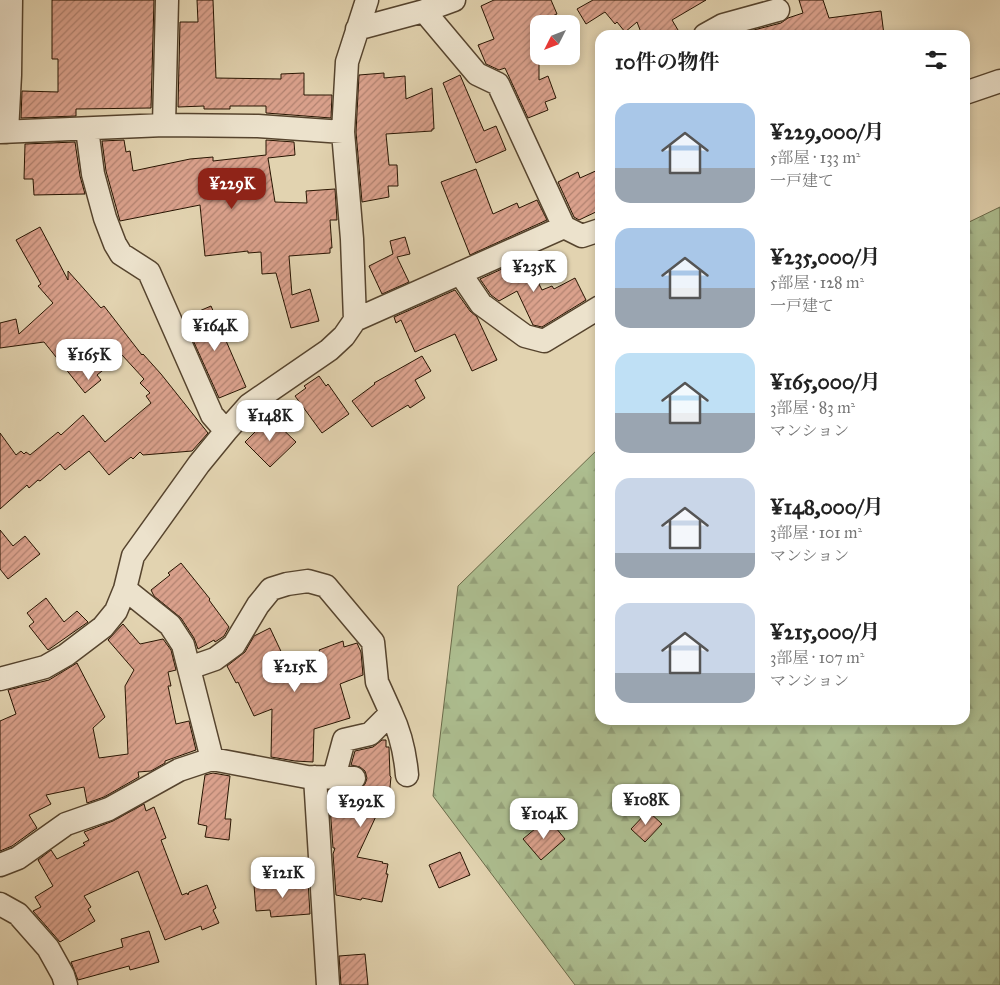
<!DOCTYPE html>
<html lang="ja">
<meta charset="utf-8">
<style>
body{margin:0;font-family:"IM FELL Great Primer","Noto Serif JP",serif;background:#f6f6f6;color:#222;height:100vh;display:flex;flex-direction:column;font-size:19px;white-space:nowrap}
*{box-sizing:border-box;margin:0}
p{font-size:16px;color:#767676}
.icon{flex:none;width:28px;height:28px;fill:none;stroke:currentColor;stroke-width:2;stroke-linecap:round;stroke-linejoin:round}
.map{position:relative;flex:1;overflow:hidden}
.drawer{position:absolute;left:595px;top:30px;width:375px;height:695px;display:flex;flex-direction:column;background:#fff;border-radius:15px;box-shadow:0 2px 8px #0003}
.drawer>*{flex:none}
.needle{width:32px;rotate:228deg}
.tools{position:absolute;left:530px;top:15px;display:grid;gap:10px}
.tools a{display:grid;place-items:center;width:50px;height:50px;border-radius:10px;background:#fff;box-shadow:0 2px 8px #0003;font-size:25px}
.price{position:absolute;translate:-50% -42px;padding:0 11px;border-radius:10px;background:#fff;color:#222;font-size:16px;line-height:32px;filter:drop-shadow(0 1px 2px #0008)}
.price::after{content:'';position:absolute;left:50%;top:30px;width:15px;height:11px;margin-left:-8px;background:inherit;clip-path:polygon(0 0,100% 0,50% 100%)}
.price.selected{background:#8f2418;color:#fff}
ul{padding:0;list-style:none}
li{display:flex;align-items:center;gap:15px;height:125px;padding:0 20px}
li span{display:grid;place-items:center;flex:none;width:140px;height:100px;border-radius:15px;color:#555}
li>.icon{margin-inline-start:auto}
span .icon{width:60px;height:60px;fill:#fffc;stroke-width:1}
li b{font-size:21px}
h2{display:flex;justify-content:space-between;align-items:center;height:60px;padding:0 20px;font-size:21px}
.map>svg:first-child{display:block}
</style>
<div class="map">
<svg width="1000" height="985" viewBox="0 0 1000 985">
<defs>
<pattern id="forest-firs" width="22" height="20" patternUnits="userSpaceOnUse" patternTransform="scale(1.25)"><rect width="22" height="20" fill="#adbe90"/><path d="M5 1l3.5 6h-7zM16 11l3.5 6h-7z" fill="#95a27b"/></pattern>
<pattern id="building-hatch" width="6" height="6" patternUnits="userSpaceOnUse" patternTransform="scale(1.25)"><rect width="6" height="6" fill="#daa18c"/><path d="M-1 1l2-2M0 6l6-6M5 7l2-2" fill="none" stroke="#b18270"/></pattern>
</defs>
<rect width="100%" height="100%" fill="#e2d3b0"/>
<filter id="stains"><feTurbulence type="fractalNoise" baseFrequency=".004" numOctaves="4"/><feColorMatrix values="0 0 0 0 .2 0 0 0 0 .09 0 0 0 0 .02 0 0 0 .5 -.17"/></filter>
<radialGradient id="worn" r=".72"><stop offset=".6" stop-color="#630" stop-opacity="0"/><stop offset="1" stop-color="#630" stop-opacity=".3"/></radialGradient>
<path fill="url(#forest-firs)" stroke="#6a6a49" d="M 1000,207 L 1000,985 L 575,985 L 433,796 L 458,586 L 600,447 L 600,720 L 965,720 L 965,224 Z"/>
<path fill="url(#building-hatch)" stroke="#281502" d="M 52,0 L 154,0 L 151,108 L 76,109 L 76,116 L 21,118 L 22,91 L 58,92 L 58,59 L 52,59 Z
M 197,0 L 213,0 L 216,78 L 281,79 L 281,74 L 304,73 L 304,95 L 332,95 L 331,118 L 266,113 L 266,106 L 230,106 L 230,109 L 204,109 L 204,106 L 178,107 L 180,22 L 198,22 Z
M 494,0 L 551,0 L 557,14 L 546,19 L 548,24 L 539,24 L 539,80 L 548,76 L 556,98 L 545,102 L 548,110 L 528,118 L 505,68 L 499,70 L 486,64 L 478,45 L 494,39 L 481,6 Z
M 593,0 L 706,0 L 672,20 L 681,35 L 642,35 L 637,22 L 625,32 L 617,22 L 615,24 L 605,12 L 586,24 L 577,9 Z
M 799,0 L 823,0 L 829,18 L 881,11 L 884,35 L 746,35 L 746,32 L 781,23 L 788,18 L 803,13 Z
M 384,73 L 384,78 L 405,76 L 406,99 L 432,88 L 434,129 L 432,129 L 432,131 L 386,134 L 389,165 L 397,165 L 398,186 L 388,186 L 389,197 L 362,202 L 356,132 L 359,75 Z
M 460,75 L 484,131 L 496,126 L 506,150 L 476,163 L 443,83 Z
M 124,140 L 126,152 L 130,151 L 133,171 L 190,159 L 213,157 L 213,161 L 266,155 L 266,140 L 294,142 L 295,155 L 268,158 L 275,202 L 307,203 L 306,191 L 335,189 L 337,220 L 330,220 L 332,248 L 330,248 L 330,253 L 289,256 L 292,295 L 310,289 L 319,321 L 291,328 L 276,273 L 262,274 L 261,252 L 248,253 L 248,251 L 205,256 L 200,205 L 120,221 L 106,171 L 102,141 Z
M 75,142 L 80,176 L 85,194 L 34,195 L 33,179 L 24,179 L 25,144 Z
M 476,169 L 493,214 L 517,203 L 519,208 L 537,200 L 547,220 L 470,255 L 441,182 Z
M 600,169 L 600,210 L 579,220 L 574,217 L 558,182 L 578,172 L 580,178 Z
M 40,227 L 68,280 L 68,271 L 101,308 L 104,306 L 142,355 L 143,354 L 161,374 L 208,433 L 192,451 L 143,455 L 140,452 L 133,459 L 131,457 L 109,475 L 89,451 L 65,470 L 60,464 L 40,481 L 38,480 L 29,488 L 27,485 L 0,509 L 0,433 L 16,455 L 21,451 L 24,454 L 26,452 L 30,455 L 58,432 L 61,435 L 83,415 L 105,442 L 151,403 L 146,396 L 150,393 L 140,383 L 144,379 L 122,355 L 97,375 L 101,380 L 85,393 L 44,342 L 0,348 L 0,323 L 16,319 L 19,334 L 53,303 L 38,286 L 41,284 L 16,240 Z
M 405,237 L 410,254 L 397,257 L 409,282 L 382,294 L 369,266 L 393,254 L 390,241 Z
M 526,258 L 542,290 L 552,286 L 554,289 L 575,278 L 586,300 L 542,327 L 533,325 L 517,291 L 499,301 L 491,295 L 480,279 Z
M 455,290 L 470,311 L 477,317 L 497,360 L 472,371 L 455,334 L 415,352 L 401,320 L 396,323 L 394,317 Z
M 211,306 L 246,387 L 219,398 L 183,318 Z
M 422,356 L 431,371 L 415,380 L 425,398 L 410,408 L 408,405 L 372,427 L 352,401 L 375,384 L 374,383 Z
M 319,376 L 326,386 L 328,384 L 349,414 L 322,433 L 295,396 L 306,388 L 304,386 Z
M 270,417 L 296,442 L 270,467 L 245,442 Z
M 0,530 L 13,546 L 25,536 L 40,554 L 8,579 L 0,569 Z
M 181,563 L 210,599 L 209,600 L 229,627 L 224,636 L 215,642 L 214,640 L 198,649 L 194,638 L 181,618 L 154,596 L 151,590 L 170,575 L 168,573 Z
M 46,598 L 64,622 L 77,611 L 88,622 L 48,650 L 29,626 L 34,622 L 27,613 Z
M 123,624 L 140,644 L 163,639 L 171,650 L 176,670 L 168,672 L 171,686 L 168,686 L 176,724 L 189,721 L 196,750 L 165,761 L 165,763 L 151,771 L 138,772 L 139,777 L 104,797 L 87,803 L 84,787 L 46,795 L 51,804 L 29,815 L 37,828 L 12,846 L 0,851 L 0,721 L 16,714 L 8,690 L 49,680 L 77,663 L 105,717 L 93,728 L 99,758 L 128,754 L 125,686 L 134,670 L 108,640 Z
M 270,628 L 294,679 L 326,665 L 319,650 L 343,641 L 344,647 L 357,643 L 361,652 L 363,675 L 340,684 L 350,718 L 314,729 L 313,762 L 295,761 L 271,757 L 272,709 L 254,716 L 238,682 L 236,683 L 227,666 L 245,652 L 254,636 Z
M 382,740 L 386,740 L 386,747 L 389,747 L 390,776 L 391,777 L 389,797 L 385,797 L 357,857 L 383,862 L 382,863 L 388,864 L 386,874 L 388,874 L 382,902 L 362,898 L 361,900 L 336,895 L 333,854 L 335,848 L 333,848 L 330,806 L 337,796 L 347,801 L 347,791 L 360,790 L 365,784 L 367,778 L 365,771 L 360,767 L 351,765 L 355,751 L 373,747 Z
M 213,773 L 230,776 L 225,819 L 231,819 L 229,840 L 205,837 L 207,826 L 198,824 L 205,775 Z
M 144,804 L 146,811 L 154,807 L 166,838 L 161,840 L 182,895 L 187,893 L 188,895 L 189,892 L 207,885 L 216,908 L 213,910 L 219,923 L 202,930 L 201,926 L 165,940 L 138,871 L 84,896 L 91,907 L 88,909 L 95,921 L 60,942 L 33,911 L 41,907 L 35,897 L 53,886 L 38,860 L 51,850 L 57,859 L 85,845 L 83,843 L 89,840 L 84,832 L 113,821 Z
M 648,811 L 662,824 L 645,842 L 631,829 Z
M 551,822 L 565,839 L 541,860 L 523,839 L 542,823 L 544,828 Z
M 460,852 L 470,875 L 439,888 L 429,865 Z
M 308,881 L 310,914 L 271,917 L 270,910 L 256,911 L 254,885 Z
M 149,931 L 159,962 L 130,970 L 129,966 L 78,980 L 71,962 L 123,947 L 121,939 Z
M 365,954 L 368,985 L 341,985 L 339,956 Z"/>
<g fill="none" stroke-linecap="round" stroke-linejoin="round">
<defs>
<path id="street" d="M 424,11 L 477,74 L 498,84 L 564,227 L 582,236 L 600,230
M 357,29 L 424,11 L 454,0
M 705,35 L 723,25 L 778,10
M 965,93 L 1000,81
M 164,125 L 167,0
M 87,129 L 93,174 L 105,218 L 115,244 L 121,254 L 149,272 L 212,415 L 226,431
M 0,132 L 164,125 L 258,126 L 343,132
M 7,132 L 10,75 L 11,0
M 460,273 L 481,304 L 525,336 L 544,341 L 600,307
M 355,320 L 564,227
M 125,589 L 170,625 L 183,645 L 212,759
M 189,668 L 215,659 L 234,645 L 258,605 L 271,589 L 287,584 L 308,581 L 326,586 L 373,642 L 377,682 L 391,713 L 370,734 L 344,740 L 334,777
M 0,679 L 45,667 L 66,655 L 103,627 L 116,611 L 125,589 L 133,556 L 199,464 L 226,431 L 249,405 L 329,350 L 344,336 L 355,320 L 352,239 L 343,132 L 347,62 L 367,0
M 391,713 C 401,734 405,752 407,775
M 315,777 L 328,985
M 0,865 L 18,858 L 66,824 L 109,809 L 179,770 L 212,759 L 307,777 L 354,778
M 0,904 L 18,914 L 48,948 L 63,975 L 66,985"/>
</defs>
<use href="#street" stroke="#56442e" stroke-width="25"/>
<use href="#street" stroke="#ece2cc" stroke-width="22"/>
</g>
<rect width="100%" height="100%" filter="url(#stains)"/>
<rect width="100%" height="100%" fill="url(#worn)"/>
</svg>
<div class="tools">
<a><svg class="needle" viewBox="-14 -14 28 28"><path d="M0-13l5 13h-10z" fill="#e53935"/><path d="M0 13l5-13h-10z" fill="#767676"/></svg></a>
</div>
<b class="price selected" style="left:232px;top:210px">¥229K</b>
<b class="price" style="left:534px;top:293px">¥235K</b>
<b class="price" style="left:215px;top:352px">¥164K</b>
<b class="price" style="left:89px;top:381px">¥165K</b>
<b class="price" style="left:270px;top:442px">¥148K</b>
<b class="price" style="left:295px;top:693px">¥215K</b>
<b class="price" style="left:646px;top:826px">¥108K</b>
<b class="price" style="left:361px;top:828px">¥292K</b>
<b class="price" style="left:544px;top:840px">¥104K</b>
<b class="price" style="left:283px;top:899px">¥121K</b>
<section class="drawer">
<h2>10件の物件<svg class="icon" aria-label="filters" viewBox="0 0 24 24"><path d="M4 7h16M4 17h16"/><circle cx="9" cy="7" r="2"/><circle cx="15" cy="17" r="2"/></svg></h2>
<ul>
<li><span style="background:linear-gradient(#a9c7e8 65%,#9aa5b1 0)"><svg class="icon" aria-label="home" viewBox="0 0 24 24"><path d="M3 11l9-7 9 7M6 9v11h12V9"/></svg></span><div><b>¥229,000/月</b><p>5部屋 · 133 m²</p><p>一戸建て</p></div></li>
<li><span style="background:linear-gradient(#a9c7e8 60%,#9aa5b1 0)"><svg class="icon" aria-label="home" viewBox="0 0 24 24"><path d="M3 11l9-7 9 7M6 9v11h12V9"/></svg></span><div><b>¥235,000/月</b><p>5部屋 · 128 m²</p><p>一戸建て</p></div></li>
<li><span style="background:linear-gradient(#bfe0f5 60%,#9aa5b1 0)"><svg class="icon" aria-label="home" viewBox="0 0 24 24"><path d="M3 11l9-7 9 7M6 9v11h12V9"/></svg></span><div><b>¥165,000/月</b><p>3部屋 · 83 m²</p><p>マンション</p></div></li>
<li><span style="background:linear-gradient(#c9d6e8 75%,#9aa5b1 0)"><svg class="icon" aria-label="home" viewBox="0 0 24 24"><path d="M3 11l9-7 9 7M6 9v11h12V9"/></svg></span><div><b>¥148,000/月</b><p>3部屋 · 101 m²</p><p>マンション</p></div></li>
<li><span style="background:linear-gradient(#c9d6e8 70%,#9aa5b1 0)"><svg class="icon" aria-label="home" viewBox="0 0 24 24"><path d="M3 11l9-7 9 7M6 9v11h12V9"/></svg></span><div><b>¥215,000/月</b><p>3部屋 · 107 m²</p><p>マンション</p></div></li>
</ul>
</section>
</div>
